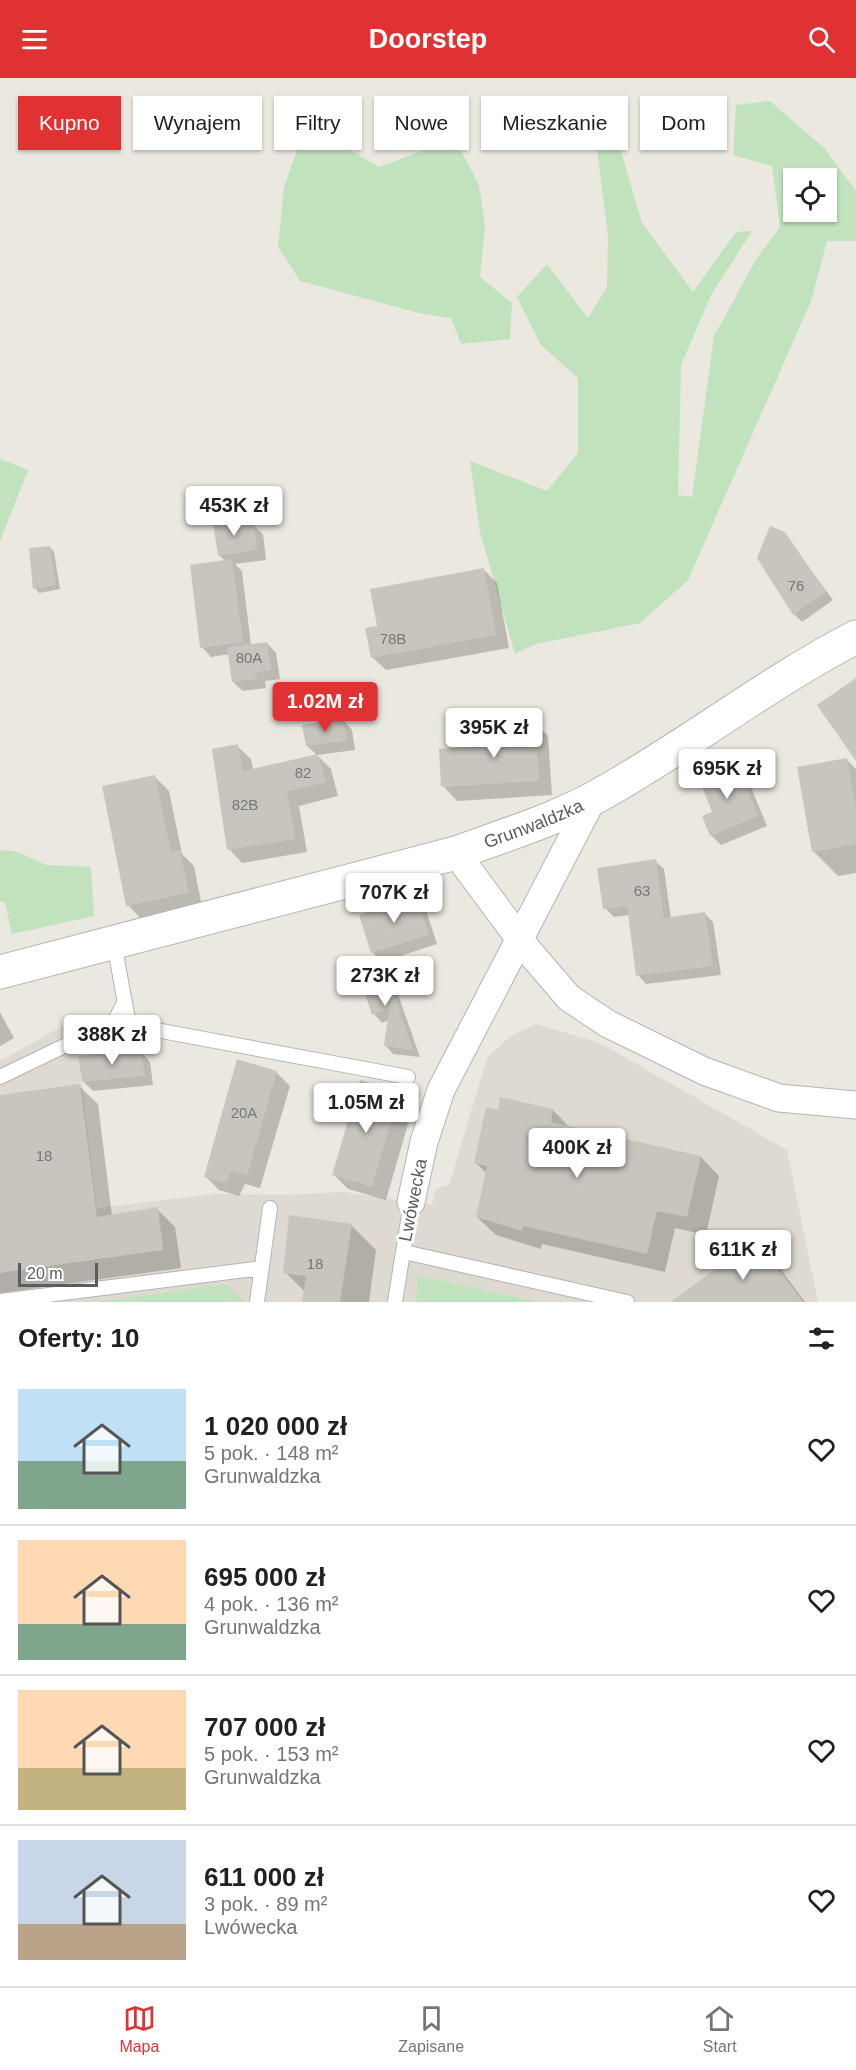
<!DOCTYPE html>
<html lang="pl">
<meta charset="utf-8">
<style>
body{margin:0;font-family:Helvetica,sans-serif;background:#f6f6f6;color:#202124;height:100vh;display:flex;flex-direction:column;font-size:22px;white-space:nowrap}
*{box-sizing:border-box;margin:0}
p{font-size:20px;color:#757577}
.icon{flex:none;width:33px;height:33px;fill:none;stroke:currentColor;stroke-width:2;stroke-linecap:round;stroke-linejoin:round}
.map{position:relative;height:1224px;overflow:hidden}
.panel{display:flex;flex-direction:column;background:#fff;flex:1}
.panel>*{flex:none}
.hud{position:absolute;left:18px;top:18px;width:820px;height:54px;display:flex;gap:12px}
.tools{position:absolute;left:783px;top:90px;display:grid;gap:12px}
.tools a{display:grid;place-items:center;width:54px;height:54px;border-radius:0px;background:#fff;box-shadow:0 2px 4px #0004;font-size:30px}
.scale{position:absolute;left:18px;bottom:15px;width:80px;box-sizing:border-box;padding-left:6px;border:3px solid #595d60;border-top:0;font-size:16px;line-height:21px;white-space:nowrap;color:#595d60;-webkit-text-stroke:4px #fff;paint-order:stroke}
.price{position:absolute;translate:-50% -51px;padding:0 14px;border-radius:6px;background:#fff;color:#222;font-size:20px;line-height:39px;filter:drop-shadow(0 2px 3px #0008)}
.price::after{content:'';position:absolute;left:50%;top:36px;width:18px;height:14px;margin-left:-9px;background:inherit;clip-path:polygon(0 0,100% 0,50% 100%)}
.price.selected{background:#e03232;color:#fff}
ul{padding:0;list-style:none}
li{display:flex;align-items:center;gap:18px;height:150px;padding:0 18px}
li+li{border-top:2px solid #e0e0e0}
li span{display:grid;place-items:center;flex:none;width:168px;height:120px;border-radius:0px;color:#555}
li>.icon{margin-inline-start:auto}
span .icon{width:72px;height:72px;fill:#fffc;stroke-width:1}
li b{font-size:26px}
h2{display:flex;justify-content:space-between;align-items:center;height:72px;padding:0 18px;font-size:26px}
.pill{padding:0 21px;border-radius:0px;background:#fff;box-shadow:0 2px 4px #0004;font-size:21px;line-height:54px}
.pill.selected{background:#e03232;color:#fff}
header{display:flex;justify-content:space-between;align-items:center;height:78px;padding:0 18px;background:#e03232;color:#fff;font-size:27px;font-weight:800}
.tab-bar{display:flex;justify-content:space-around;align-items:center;height:84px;border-top:2px solid #e0e0e0;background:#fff;font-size:16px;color:#757577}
.tab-bar a{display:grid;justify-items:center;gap:3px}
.tab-bar .selected{color:#e03232}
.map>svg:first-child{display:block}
</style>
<header><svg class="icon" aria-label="menu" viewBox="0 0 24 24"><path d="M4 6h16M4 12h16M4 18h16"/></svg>Doorstep<svg class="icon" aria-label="search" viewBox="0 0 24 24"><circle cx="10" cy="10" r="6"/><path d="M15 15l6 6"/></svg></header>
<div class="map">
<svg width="856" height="1224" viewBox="0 0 856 1224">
<rect width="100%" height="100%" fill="#ebe8e0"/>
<path fill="#ded9d1" d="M 536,946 L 600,965 L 787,1072 L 818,1224 L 0,1224 L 0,983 L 64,947 L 78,977 L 97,1130 L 214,1116 L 285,1117 L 344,1114 L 432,1127 L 436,1111 L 449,1107 L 487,980 L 509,959 Z"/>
<path fill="#c0e2bd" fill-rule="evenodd" d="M 770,23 L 824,70 L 856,113 L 856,163 L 827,163 L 811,223 L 688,502 L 640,545 L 536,566 L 515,576 L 480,454 L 470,383 L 547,413 L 578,375 L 578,300 L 541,267 L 517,219 L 547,186 L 588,240 L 607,209 L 608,158 L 596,63 L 614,50 L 642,145 L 693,214 L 736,154 L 752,153 L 711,217 L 681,287 L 678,417 L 692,419 L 714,258 L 757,180 L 780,149 L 772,88 L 733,77 L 736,27 ZM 794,100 L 826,100 L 826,134 L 794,134 Z
M 333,62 L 379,89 L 433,69 L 461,73 L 479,107 L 485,147 L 480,199 L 512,225 L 510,261 L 461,266 L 451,240 L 419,235 L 300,203 L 278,169 L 284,109 L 299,67 Z
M 0,381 L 28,392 L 0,463 Z
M 0,772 L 18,774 L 46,787 L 91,789 L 94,838 L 12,856 L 5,825 L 0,823 Z
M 419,1198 L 539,1224 L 415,1224 Z
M 226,1206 L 245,1224 L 97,1224 Z"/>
<path fill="#0003" d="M 237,442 L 243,448 L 253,447 L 263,456 L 266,482 L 235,486 L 242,493 L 251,567 L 267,565 L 276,575 L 280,601 L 265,603 L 266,610 L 243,613 L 233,604 L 230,576 L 211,579 L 202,569 L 226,484 L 219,477 Z
M 784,456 L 833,522 L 802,544 L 794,536 Z
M 50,469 L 54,474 L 60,511 L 39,515 L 35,510 Z
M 484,492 L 497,505 L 509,570 L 386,592 L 372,579 L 378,549 Z
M 343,642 L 352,652 L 355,672 L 317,677 L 331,691 L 338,718 L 299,728 L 307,774 L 242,785 L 229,771 L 237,668 L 251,681 L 253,692 L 317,677 L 307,668 Z
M 534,644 L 548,658 L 552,717 L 457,723 L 443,708 Z
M 847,682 L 856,691 L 856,795 L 838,798 L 813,773 Z
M 737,687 L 746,697 L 767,748 L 721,767 L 711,757 L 714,735 Z
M 155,699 L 169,713 L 182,776 L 194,788 L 202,829 L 142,842 L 128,827 Z
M 655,783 L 664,791 L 671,841 L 704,835 L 713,844 L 721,897 L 646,906 L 638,897 L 629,837 L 614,839 L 605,830 Z
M 416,819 L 425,829 L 437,866 L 382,884 L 373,875 L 361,838 Z
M 386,896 L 394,905 L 420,979 L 393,976 L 385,967 L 389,942 L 382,945 L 374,936 Z
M 0,934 L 14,960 L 0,968 Z
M 141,974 L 150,984 L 153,1007 L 93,1013 L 84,1004 Z
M 276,994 L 290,1008 L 260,1110 L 245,1106 L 239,1118 L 219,1112 L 206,1099 Z
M 79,1008 L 98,1026 L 112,1138 L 157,1131 L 175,1149 L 181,1190 L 0,1215 L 0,1019 Z
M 398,1015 L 413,1029 L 386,1122 L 348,1111 L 334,1097 Z
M 553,1032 L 570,1050 L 701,1079 L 719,1098 L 706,1157 L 675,1150 L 665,1194 L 542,1166 L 541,1171 L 496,1157 L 477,1139 L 487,1096 L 475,1084 Z
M 351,1147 L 376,1172 L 369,1224 L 304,1224 L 305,1214 L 285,1194 Z
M 756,1163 L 770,1177 L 805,1224 L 694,1224 Z"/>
<path fill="#c8c5bf" d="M 238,441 L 239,447 L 254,445 L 257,472 L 218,478 L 213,444 Z
M 770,448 L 785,454 L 826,514 L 793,537 L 757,480 Z
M 50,468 L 56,507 L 33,511 L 29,470 Z
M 232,481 L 243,564 L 200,570 L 190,487 Z
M 484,490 L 496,557 L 371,580 L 365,550 L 377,548 L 370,511 Z
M 267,564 L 271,592 L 256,594 L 257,601 L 232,604 L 227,569 Z
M 856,600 L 856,683 L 817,627 Z
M 343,641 L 347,663 L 306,668 L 302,647 Z
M 535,642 L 539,703 L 441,709 L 439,671 L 502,667 L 500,645 Z
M 238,666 L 243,693 L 318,676 L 326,704 L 287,714 L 295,761 L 227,772 L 212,671 Z
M 847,680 L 856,730 L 856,766 L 812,774 L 797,689 Z
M 737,686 L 758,738 L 710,758 L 702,738 L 712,734 L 699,701 Z
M 155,697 L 171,774 L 180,772 L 189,815 L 126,828 L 102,708 Z
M 656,781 L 664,840 L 705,834 L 713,888 L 636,898 L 627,828 L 603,831 L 597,790 Z
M 416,817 L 429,857 L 371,875 L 359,837 Z
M 357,892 L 386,895 L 413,972 L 384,968 L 389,931 L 372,937 Z
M 141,972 L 145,998 L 82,1004 L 78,978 Z
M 237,981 L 277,993 L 247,1098 L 231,1093 L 226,1105 L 204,1099 Z
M 360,1002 L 399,1014 L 372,1109 L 332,1097 Z
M 80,1006 L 97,1139 L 158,1129 L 163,1172 L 0,1195 L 0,1017 Z
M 500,1019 L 553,1031 L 551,1044 L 701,1078 L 687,1139 L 657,1133 L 647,1176 L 523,1148 L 522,1153 L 476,1139 L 487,1088 L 474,1085 L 486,1029 L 498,1032 Z
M 289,1137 L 352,1146 L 340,1224 L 302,1224 L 306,1198 L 283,1195 Z
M 756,1161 L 803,1224 L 671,1224 Z"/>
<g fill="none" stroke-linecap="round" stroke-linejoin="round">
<defs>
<path id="lane" d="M 114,865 L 129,947 L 408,999
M 0,999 L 114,944 L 124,925
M 404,1174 L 627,1224
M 0,1223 L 262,1190
M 257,1224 L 270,1130
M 395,1224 L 411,1124"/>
<path id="street" d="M 456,775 L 527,871 L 569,920 L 608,946 L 704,993 L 779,1020 L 856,1027
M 411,1124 L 424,1064 L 441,1012 L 593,720"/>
<g id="secondary">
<path id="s1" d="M 0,894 L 456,775 C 502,758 552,743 596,719 C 685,670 765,606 856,559"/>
</g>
</defs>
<use href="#lane" stroke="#b1b4b7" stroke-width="16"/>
<use href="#street" stroke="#b1b4b7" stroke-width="29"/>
<use href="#secondary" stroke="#b2b6ba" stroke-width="35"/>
<use href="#lane" stroke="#fff" stroke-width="14"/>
<use href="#street" stroke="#fff" stroke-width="27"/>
<use href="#secondary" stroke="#fff" stroke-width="33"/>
</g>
<g text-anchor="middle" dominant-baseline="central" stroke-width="6" stroke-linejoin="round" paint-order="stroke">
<g font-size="15" fill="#757778">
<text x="796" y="507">76</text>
<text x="393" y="560">78B</text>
<text x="249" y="579">80A</text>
<text x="303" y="694">82</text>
<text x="245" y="726">82B</text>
<text x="642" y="812">63</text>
<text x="244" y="1034">20A</text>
<text x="44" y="1077">18</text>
<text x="315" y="1185">18</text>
</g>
<g font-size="18" fill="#595d60" stroke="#fff">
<text stroke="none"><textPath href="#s1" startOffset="554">Grunwaldzka</textPath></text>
<text transform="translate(413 1122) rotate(-79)">Lwówecka</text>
</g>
</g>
</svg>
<div class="tools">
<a><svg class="icon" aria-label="locate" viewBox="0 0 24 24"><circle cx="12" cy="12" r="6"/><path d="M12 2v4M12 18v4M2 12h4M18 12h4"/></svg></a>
</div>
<div class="scale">20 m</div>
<b class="price" style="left:234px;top:459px">453K zł</b>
<b class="price selected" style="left:325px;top:655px">1.02M zł</b>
<b class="price" style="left:494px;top:681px">395K zł</b>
<b class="price" style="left:727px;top:722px">695K zł</b>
<b class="price" style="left:394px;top:846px">707K zł</b>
<b class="price" style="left:385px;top:929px">273K zł</b>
<b class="price" style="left:112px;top:988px">388K zł</b>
<b class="price" style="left:366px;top:1056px">1.05M zł</b>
<b class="price" style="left:577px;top:1101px">400K zł</b>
<b class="price" style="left:743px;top:1203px">611K zł</b>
<div class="hud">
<a class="pill selected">Kupno</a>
<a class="pill">Wynajem</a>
<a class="pill">Filtry</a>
<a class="pill">Nowe</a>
<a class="pill">Mieszkanie</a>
<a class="pill">Dom</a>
</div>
</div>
<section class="panel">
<h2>Oferty: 10<svg class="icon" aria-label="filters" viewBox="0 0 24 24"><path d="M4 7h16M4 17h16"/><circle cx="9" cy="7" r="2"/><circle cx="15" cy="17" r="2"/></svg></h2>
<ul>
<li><span style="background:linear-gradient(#bfe0f5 60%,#7fa58c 0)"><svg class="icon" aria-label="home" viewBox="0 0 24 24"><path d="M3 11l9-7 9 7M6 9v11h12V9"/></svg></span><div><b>1 020 000 zł</b><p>5 pok. · 148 m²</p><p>Grunwaldzka</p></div><svg class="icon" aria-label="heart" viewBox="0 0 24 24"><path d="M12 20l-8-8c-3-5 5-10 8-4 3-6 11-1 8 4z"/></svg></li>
<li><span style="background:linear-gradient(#ffd9b3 70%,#7fa58c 0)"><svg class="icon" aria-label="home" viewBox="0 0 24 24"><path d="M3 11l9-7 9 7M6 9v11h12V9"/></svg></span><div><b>695 000 zł</b><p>4 pok. · 136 m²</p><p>Grunwaldzka</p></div><svg class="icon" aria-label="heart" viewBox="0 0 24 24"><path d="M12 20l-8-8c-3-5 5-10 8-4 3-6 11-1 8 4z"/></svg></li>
<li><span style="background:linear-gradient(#ffd9b3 65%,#c2b280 0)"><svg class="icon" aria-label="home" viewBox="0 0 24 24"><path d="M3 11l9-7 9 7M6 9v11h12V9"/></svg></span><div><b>707 000 zł</b><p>5 pok. · 153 m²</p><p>Grunwaldzka</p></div><svg class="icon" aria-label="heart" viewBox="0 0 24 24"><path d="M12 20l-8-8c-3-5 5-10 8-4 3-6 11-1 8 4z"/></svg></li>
<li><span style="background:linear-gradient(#c9d6e8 70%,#b9a48a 0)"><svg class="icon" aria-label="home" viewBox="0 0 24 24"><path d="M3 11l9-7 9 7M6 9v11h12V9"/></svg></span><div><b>611 000 zł</b><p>3 pok. · 89 m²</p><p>Lwówecka</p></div><svg class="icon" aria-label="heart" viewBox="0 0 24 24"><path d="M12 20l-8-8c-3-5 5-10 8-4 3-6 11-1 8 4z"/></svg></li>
</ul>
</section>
<nav class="tab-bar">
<a class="selected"><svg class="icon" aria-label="map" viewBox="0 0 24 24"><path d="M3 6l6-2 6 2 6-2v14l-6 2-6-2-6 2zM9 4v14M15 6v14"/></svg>Mapa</a>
<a><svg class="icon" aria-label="saved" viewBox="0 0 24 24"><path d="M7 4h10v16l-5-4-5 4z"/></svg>Zapisane</a>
<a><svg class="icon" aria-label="home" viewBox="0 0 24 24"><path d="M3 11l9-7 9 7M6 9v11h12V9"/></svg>Start</a>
</nav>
